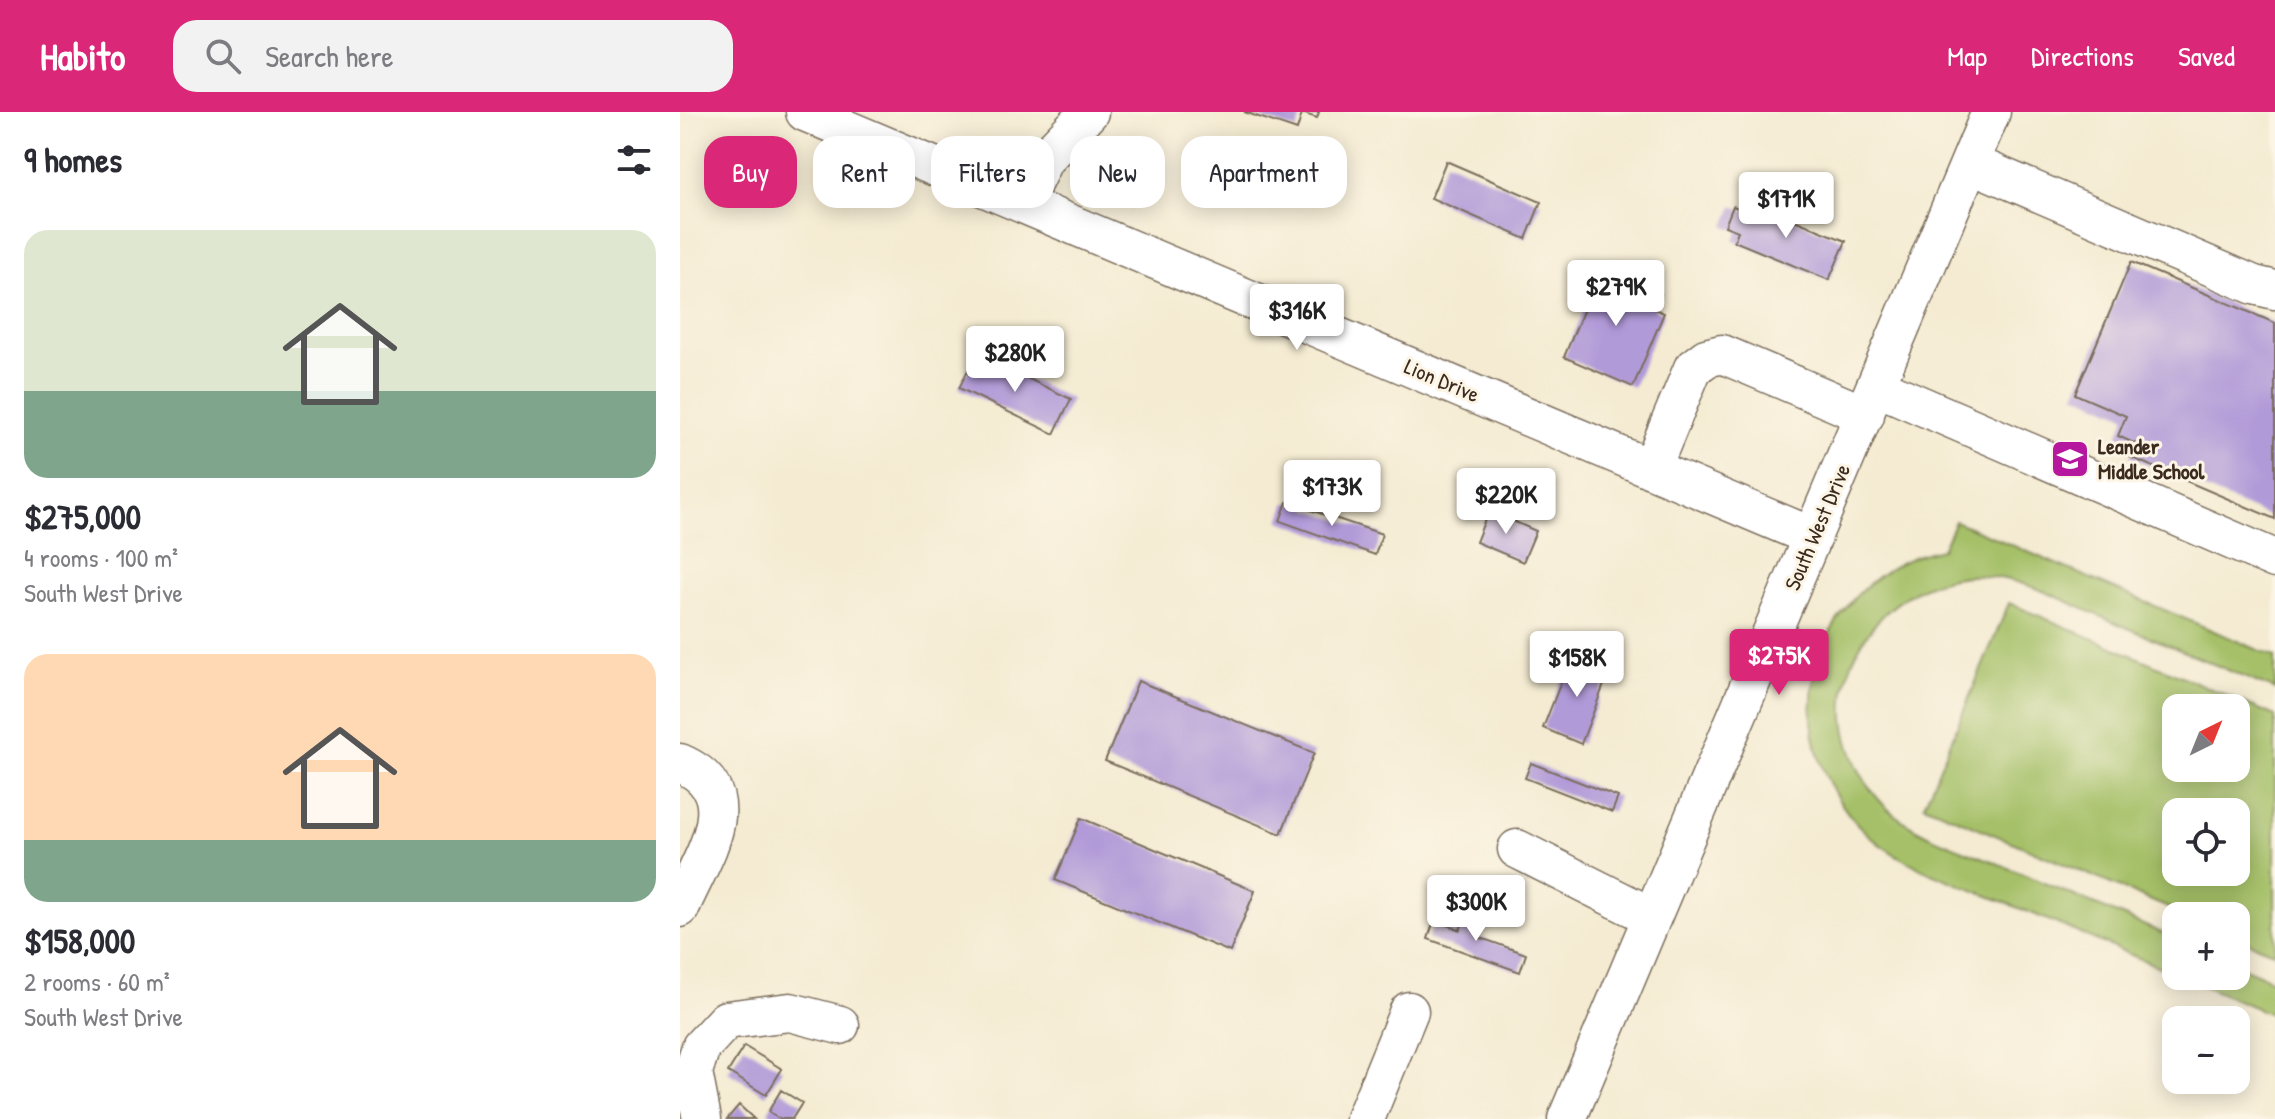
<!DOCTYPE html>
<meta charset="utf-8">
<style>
body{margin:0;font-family:"Patrick Hand",sans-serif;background:#f2f2f3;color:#2b2b33;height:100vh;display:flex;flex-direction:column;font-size:30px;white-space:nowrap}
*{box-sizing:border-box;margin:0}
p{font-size:26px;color:#7c7c81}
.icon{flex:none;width:44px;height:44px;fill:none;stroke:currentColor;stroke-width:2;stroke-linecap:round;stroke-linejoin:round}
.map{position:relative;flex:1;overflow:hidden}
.drawer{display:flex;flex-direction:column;background:#fff;width:680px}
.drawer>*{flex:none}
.hud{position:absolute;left:24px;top:24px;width:760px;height:72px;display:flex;gap:16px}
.needle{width:52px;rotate:43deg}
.controls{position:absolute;left:1482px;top:582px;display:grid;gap:16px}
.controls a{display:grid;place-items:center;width:88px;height:88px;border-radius:16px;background:#fff;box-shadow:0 4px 20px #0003;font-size:40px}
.price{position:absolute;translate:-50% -68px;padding:0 18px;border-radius:8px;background:#fff;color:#222;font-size:26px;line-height:52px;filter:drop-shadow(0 2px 4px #0008)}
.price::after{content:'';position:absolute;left:50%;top:48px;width:24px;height:18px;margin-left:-12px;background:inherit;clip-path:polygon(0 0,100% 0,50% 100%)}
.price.on{background:#db2777;color:#fff}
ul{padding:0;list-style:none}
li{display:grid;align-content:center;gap:16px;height:424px;padding:0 24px}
li span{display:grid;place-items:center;height:248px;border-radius:24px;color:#555}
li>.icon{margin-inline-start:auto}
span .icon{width:144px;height:144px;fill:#fffc;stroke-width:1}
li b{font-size:34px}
h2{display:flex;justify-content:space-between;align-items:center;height:96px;padding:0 24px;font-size:34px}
.tag{padding:0 28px;border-radius:24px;background:#fff;box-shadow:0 4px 20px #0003;font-size:28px;line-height:72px}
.tag.on{background:#db2777;color:#fff}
header{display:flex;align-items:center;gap:48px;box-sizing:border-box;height:112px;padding:0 40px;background:#db2777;color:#fff}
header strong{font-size:38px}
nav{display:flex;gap:44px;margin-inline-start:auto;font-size:28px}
.search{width:560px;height:72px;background:#f2f2f3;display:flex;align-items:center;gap:20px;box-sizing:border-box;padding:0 28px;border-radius:24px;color:#7c7c81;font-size:30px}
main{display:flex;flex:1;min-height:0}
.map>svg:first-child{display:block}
</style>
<header>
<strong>Habito</strong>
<div class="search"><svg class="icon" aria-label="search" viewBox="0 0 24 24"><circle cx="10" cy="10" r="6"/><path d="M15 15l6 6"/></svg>Search here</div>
<nav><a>Map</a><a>Directions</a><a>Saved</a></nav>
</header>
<main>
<section class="drawer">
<h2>9 homes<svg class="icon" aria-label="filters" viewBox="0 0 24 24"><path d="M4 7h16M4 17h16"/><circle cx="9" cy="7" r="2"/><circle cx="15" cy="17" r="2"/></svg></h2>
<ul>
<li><span style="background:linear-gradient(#dfe7d0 65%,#7fa58c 0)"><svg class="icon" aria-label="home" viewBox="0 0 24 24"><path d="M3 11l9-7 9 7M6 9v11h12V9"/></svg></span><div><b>$275,000</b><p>4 rooms · 100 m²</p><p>South West Drive</p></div></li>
<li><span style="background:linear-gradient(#ffd9b3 75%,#7fa58c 0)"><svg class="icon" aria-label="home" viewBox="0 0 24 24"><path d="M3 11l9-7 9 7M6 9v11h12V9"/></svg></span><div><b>$158,000</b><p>2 rooms · 60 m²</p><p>South West Drive</p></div></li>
</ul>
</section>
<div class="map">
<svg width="1595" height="1007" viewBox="0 0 1595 1007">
<rect width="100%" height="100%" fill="#fcf5e5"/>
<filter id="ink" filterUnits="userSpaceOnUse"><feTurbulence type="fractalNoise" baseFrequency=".0125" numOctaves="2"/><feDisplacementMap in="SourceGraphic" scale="16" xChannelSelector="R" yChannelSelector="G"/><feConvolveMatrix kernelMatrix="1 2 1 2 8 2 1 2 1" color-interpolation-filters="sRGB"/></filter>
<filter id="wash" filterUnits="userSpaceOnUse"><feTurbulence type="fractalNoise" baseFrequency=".006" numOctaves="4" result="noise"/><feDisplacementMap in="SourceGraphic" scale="32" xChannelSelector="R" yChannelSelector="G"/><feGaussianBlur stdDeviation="1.8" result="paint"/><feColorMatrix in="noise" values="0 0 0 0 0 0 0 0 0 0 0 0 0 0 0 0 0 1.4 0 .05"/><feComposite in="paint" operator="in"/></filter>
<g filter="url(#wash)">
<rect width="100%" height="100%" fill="#f4ebd2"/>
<path fill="#a5c067" stroke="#707542" stroke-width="2" fill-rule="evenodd" d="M 1275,409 L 1595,545 L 1595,578 C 1537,554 1480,529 1422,505 C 1384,489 1344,466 1302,464 C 1237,461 1179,509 1166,571 C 1157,618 1175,666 1209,698 C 1237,723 1277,735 1312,749 C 1373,775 1435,801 1496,827 L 1496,862 C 1442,839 1388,816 1334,794 C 1293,777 1248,763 1211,740 C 1144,698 1114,612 1142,538 C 1163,486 1207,447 1262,437 Z
M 1329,491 L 1595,604 L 1595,841 L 1556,825 L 1556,804 L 1507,804 L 1244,693 ZM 1556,596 L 1556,656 L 1496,656 L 1496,596 ZM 1556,700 L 1556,760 L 1496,760 L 1496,700 Z
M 1556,852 L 1595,869 L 1595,904 L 1500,864 L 1556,864 Z"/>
<g id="blocks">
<path fill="#b19ad8" d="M 564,0 L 639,0 L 637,6 L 622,1 L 617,18 Z
M 766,49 L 861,90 L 846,127 L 751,86 Z
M 1070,90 L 1166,129 L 1149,168 L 1054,129 L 1058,119 L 1045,114 L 1053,94 L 1066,99 Z
M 1451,150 L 1595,211 L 1595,407 L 1450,345 L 1456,332 L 1438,324 L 1446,304 L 1395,282 Z
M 921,156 L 981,182 L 974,197 L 984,201 L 953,275 L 884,245 Z
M 296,242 L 391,287 L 374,322 L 279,276 Z
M 607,390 L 702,422 L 695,443 L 600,409 Z
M 829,399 L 837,403 L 835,410 L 856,419 L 843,450 L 796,430 L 808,400 L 825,407 Z
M 892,542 L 930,557 L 901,632 L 863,616 Z
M 458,569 L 634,641 L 601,722 L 425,649 Z
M 851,651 L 938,685 L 932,700 L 845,666 Z
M 401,706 L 575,779 L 550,840 L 375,768 Z
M 786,803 L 803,810 L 798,825 L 846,842 L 840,860 L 748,827 L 754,808 L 780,818 Z
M 64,934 L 102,957 L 86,983 L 48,960 Z
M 101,978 L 122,991 L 112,1007 L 99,1007 L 88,1000 Z
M 59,993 L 74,1007 L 47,1007 Z"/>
</g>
</g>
<g filter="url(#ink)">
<use href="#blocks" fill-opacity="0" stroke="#7c6e5d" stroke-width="2"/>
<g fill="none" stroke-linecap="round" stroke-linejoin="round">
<defs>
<path id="minor" d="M 125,0 L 1133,425
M 1290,51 L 1574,173 L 1595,178
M 343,91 L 364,47 L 409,0
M 1198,275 L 1595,447
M 971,357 L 1013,256 L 1026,246 L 1042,242 L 1185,303
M 0,651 C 70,681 21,746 0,796
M 837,737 L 972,805
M 22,1007 L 13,960 L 21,935 L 46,908 L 110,900 L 160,913
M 685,1007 L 729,899
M 887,1007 L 1311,0"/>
</defs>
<use href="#minor" stroke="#7c6e5d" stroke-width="41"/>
<use href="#minor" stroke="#fff" stroke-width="38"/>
</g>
</g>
<defs>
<symbol id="school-square" viewBox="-11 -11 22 22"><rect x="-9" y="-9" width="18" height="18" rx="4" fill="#b5179e" stroke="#fcf5e5"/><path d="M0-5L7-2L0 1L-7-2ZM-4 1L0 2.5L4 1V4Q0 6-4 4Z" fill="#fff"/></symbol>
</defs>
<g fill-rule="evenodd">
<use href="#school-square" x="1368" y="325" width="44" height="44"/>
</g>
<g text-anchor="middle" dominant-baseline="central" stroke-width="6" stroke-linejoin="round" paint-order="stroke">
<g font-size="22" fill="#3b2a1e" stroke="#fcf5e5">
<text transform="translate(762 268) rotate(23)">Lion Drive</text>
<text transform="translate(1137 415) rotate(-67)">South West Drive</text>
</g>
<g font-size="22" font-weight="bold" fill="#3b2a1e" stroke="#fcf5e5" text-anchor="start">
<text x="1418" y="334">Leander<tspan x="1418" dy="25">Middle School</tspan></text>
</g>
</g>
</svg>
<div class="controls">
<a><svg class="needle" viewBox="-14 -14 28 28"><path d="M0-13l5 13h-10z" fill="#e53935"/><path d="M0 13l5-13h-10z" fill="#7c7c81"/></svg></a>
<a><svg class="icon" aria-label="locate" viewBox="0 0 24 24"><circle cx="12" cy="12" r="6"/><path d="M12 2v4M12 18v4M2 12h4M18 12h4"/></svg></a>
<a>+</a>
<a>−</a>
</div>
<b class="price" style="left:1106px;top:128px">$171K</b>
<b class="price" style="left:936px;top:216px">$279K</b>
<b class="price" style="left:617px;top:240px">$316K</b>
<b class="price" style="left:335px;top:282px">$280K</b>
<b class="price" style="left:652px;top:416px">$173K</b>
<b class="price" style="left:826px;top:424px">$220K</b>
<b class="price on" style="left:1099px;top:585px">$275K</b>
<b class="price" style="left:897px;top:587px">$158K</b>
<b class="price" style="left:796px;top:831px">$300K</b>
<div class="hud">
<a class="tag on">Buy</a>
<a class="tag">Rent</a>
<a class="tag">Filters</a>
<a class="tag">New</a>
<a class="tag">Apartment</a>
</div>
</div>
</main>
